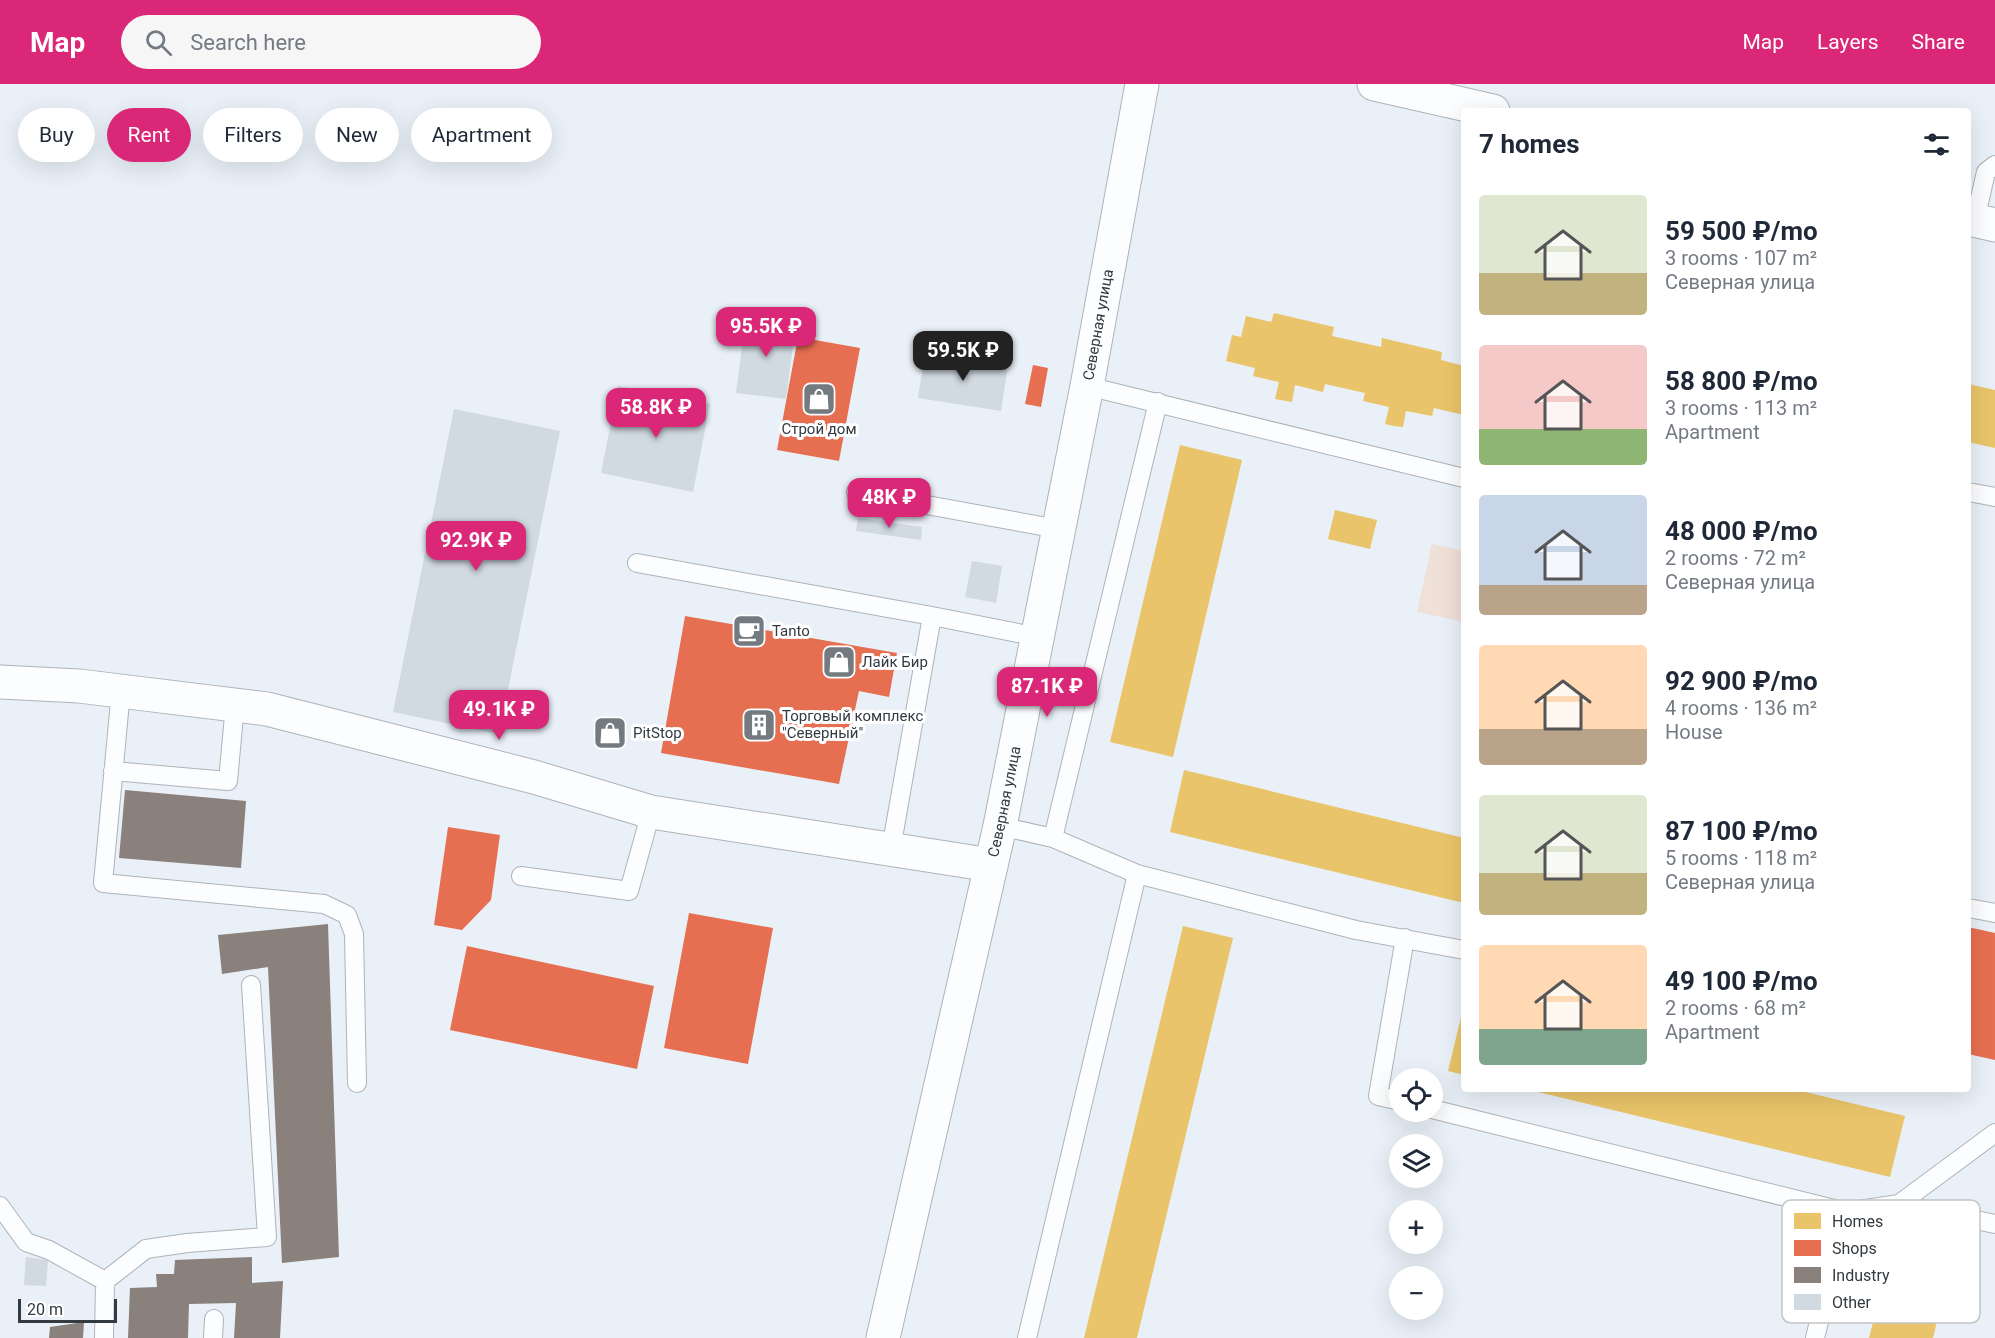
<!DOCTYPE html>
<meta charset="utf-8">
<style>
body{margin:0;font-family:Roboto,sans-serif;background:#f6f6f7;color:#1f2937;height:100vh;display:flex;flex-direction:column;font-size:22px;white-space:nowrap}
*{box-sizing:border-box;margin:0}
p{font-size:20px;color:#747a83}
.icon{flex:none;width:33px;height:33px;fill:none;stroke:currentColor;stroke-width:2;stroke-linecap:round;stroke-linejoin:round}
.map{position:relative;flex:1;overflow:hidden}
.panel{position:absolute;left:1461px;top:24px;width:510px;height:984px;display:flex;flex-direction:column;background:#fff;border-radius:6px;box-shadow:0 6px 24px #0002}
.panel>*{flex:none}
.top-card{position:absolute;left:18px;top:24px;width:570px;height:54px;display:flex;gap:12px}
.buttons{position:absolute;left:1389px;top:984px;display:grid;gap:12px}
.buttons a{display:grid;place-items:center;width:54px;height:54px;border-radius:50%;background:#fff;box-shadow:0 6px 24px #0002;font-size:30px}
.scale{position:absolute;left:18px;bottom:15px;width:99px;box-sizing:border-box;padding-left:6px;border:3px solid #333a40;border-top:0;font-size:16px;line-height:21px;white-space:nowrap;color:#333a40;-webkit-text-stroke:4px #fff;paint-order:stroke}
.price{position:absolute;translate:-50% -51px;padding:0 14px;border-radius:12px;background:#db2777;color:#fff;font-size:20px;line-height:39px;filter:drop-shadow(0 2px 3px #0008)}
.price::after{content:'';position:absolute;left:50%;top:36px;width:18px;height:14px;margin-left:-9px;background:inherit;clip-path:polygon(0 0,100% 0,50% 100%)}
.price.on{background:#222;color:#fff}
ul{padding:0;list-style:none}
li{display:flex;align-items:center;gap:18px;height:150px;padding:0 18px}
li span{display:grid;place-items:center;flex:none;width:168px;height:120px;border-radius:6px;color:#555}
li>.icon{margin-inline-start:auto}
span .icon{width:72px;height:72px;fill:#fffc;stroke-width:1}
li b{font-size:26px}
h2{display:flex;justify-content:space-between;align-items:center;height:72px;padding:0 18px;font-size:26px}
.tag{padding:0 21px;border-radius:27px;background:#fff;box-shadow:0 6px 24px #0002;font-size:21px;line-height:54px}
.tag.on{background:#db2777;color:#fff}
header{display:flex;align-items:center;gap:36px;box-sizing:border-box;height:84px;padding:0 30px;background:#db2777;color:#fff}
header strong{font-size:28px}
nav{display:flex;gap:33px;margin-inline-start:auto;font-size:21px}
.search{width:420px;height:54px;background:#f6f6f7;display:flex;align-items:center;gap:15px;box-sizing:border-box;padding:0 21px;border-radius:33px;color:#747a83;font-size:22px}
.map>svg:first-child{display:block}
</style>
<header>
<strong>Map</strong>
<div class="search"><svg class="icon" aria-label="search" viewBox="0 0 24 24"><circle cx="10" cy="10" r="6"/><path d="M15 15l6 6"/></svg>Search here</div>
<nav><a>Map</a><a>Layers</a><a>Share</a></nav>
</header>
<div class="map">
<svg width="1995" height="1254" viewBox="0 0 1995 1254">
<rect width="100%" height="100%" fill="#e9f0f7"/>
<path fill="#efe0d8" d="M 1432,460 L 1464,467 L 1464,538 L 1417,528 Z"/>
<path fill="#e9c46a" d="M 1274,229 L 1334,243 L 1332,252 L 1381,263 L 1382,254 L 1442,268 L 1441,276 L 1464,282 L 1464,331 L 1434,324 L 1432,332 L 1406,327 L 1403,343 L 1394,342 L 1385,340 L 1389,323 L 1363,317 L 1365,309 L 1325,300 L 1323,308 L 1295,301 L 1292,318 L 1275,315 L 1279,298 L 1253,292 L 1255,284 L 1226,277 L 1232,251 L 1241,253 L 1246,232 L 1271,238 Z
M 1968,300 L 1995,306 L 1995,364 L 1968,358 Z
M 1180,361 L 1242,376 L 1173,673 L 1110,658 Z
M 1335,426 L 1377,436 L 1370,465 L 1328,455 Z
M 1184,686 L 1464,754 L 1464,819 L 1170,748 Z
M 1183,842 L 1233,854 L 1137,1254 L 1084,1254 Z
M 1463,925 L 1464,925 L 1464,991 L 1448,987 Z
M 1526,1005 L 1793,1005 L 1905,1032 L 1890,1093 Z
M 1896,1148 L 1955,1163 L 1933,1254 L 1869,1254 Z"/>
<path fill="#e76f51" d="M 798,253 L 860,264 L 839,377 L 777,366 Z
M 1033,281 L 1048,284 L 1041,323 L 1025,320 Z
M 685,532 L 897,569 L 889,613 L 859,607 L 839,700 L 661,669 Z
M 448,743 L 500,751 L 491,816 L 462,846 L 434,841 Z
M 689,829 L 773,844 L 748,980 L 664,964 Z
M 1968,843 L 1995,849 L 1995,976 L 1968,970 Z
M 467,862 L 654,902 L 637,985 L 450,946 Z"/>
<path fill="#8a817c" d="M 125,706 L 246,717 L 241,784 L 119,774 Z
M 328,840 L 339,1173 L 282,1179 L 268,883 L 222,890 L 218,851 Z
M 252,1173 L 252,1199 L 283,1197 L 280,1254 L 234,1254 L 236,1219 L 189,1220 L 188,1254 L 128,1254 L 130,1204 L 157,1203 L 156,1190 L 174,1190 L 175,1176 Z
M 84,1238 L 83,1254 L 49,1254 L 50,1243 Z"/>
<path fill="#d1d9e1" d="M 746,232 L 796,239 L 786,315 L 736,309 Z
M 925,268 L 1008,281 L 1001,327 L 918,314 Z
M 618,302 L 710,320 L 693,408 L 601,389 Z
M 454,325 L 560,347 L 499,650 L 393,628 Z
M 858,434 L 922,443 L 921,456 L 856,447 Z
M 972,477 L 1002,482 L 996,519 L 965,513 Z
M 26,1173 L 48,1176 L 46,1202 L 24,1201 Z"/>
<g fill="none" stroke-linecap="round" stroke-linejoin="round">
<defs>
<path id="service" d="M 1975,136 L 1986,88 L 1995,81
M 1087,302 L 1464,394
M 856,408 L 1058,445
M 1968,408 L 1995,413
M 637,479 L 932,532 L 1038,553
M 121,607 L 103,799 L 324,820 L 347,831 L 354,850 L 357,999
M 113,687 L 228,697 L 235,621
M 1000,742 L 1053,754 L 1137,790 L 1356,846 L 1464,866
M 1053,754 L 1158,318
M 891,765 L 932,532
M 521,792 L 629,807 L 651,728
M 1968,824 L 1995,829
M 1400,1017 L 1378,1012 L 1405,854
M 1432,1025 L 1846,1128 L 1899,1120 L 1995,1140
M 1899,1120 L 1995,1049
M 0,1122 L 26,1158 L 49,1166 L 105,1197
M 104,1254 L 105,1197 L 146,1165 L 187,1159 L 267,1153 L 251,901
M 213,1254 L 214,1235
M 1027,1254 L 1137,790
M 1815,1254 L 1846,1128"/>
<path id="minor" d="M 0,598 L 79,602 L 267,625 L 534,693 L 651,728 L 991,781"/>
<g id="tertiary">
<path d="M 1374,0 L 1493,27"/>
<path d="M 1968,135 L 1995,141"/>
<path id="s1" d="M 883,1254 L 1000,742 L 1087,302 L 1142,0"/>
</g>
</defs>
<use href="#service" stroke="#adb4b9" stroke-width="20"/>
<use href="#minor" stroke="#adb4b9" stroke-width="35"/>
<use href="#tertiary" stroke="#adb4b9" stroke-width="35"/>
<use href="#service" stroke="#fcfdfe" stroke-width="18"/>
<use href="#minor" stroke="#fcfdfe" stroke-width="33"/>
<use href="#tertiary" stroke="#fcfdfe" stroke-width="33"/>
</g>
<defs>
<symbol id="shop-square" viewBox="-11 -11 22 22"><rect x="-9" y="-9" width="18" height="18" rx="4" fill="#737a80" stroke="#fff"/><path d="M-5-2.5h2.3a2.7 3.5 0 0 1 5.4 0H5L5.5 6h-11ZM-1.5-2.5h3a1.5 2.3 0 0 0-3 0Z" fill="#fff"/></symbol>
<symbol id="cafe-square" viewBox="-11 -11 22 22"><rect x="-9" y="-9" width="18" height="18" rx="4" fill="#737a80" stroke="#fff"/><path d="M-5.5-4.5H6V0H3Q3 3.5 0 3.5H-2.5Q-5.5 3.5-5.5 0ZM3-3.2v2h1.7v-2ZM-6 4.5H4V6H-6Z" fill="#fff"/></symbol>
<symbol id="building-square" viewBox="-11 -11 22 22"><rect x="-9" y="-9" width="18" height="18" rx="4" fill="#737a80" stroke="#fff"/><path d="M-4-6H4V6H1V3H-1V6H-4ZM-2.5-4.3h1.7v1.8h-1.7ZM.8-4.3h1.7v1.8H.8ZM-2.5-1h1.7V.8h-1.7ZM.8-1h1.7V.8H.8Z" fill="#fff"/></symbol>
</defs>
<g fill-rule="evenodd">
<use href="#shop-square" x="800" y="296" width="38" height="38"/>
<use href="#cafe-square" x="730" y="528" width="38" height="38"/>
<use href="#shop-square" x="820" y="559" width="38" height="38"/>
<use href="#building-square" x="740" y="622" width="38" height="38"/>
<use href="#shop-square" x="591" y="630" width="38" height="38"/>
</g>
<g text-anchor="middle" dominant-baseline="central" stroke-width="6" stroke-linejoin="round" paint-order="stroke">
<g font-size="15" fill="#333a40" stroke="#fff">
<text stroke="none"><textPath href="#s1" startOffset="1036">Северная улица</textPath></text>
<text stroke="none"><textPath href="#s1" startOffset="550">Северная улица</textPath></text>
</g>
<g font-size="15" fill="#333a40" stroke="#fff" text-anchor="start">
<text x="819" y="345" text-anchor="middle">Строй дом</text>
<text x="772" y="547">Tanto</text>
<text x="862" y="578">Лайк Бир</text>
<text x="782" y="632">Торговый комплекс<tspan x="782" dy="17">"Северный"</tspan></text>
<text x="633" y="649">PitStop</text>
</g>
</g>
<rect x="1782" y="1116" width="198" height="123" rx="9" fill="#fff" stroke="#c2c4c6" stroke-width="1.5"/>
<rect x="1794" y="1129" width="27" height="16" fill="#e9c46a"/>
<rect x="1794" y="1156" width="27" height="16" fill="#e76f51"/>
<rect x="1794" y="1183" width="27" height="16" fill="#8a817c"/>
<rect x="1794" y="1210" width="27" height="16" fill="#d1d9e1"/>
<g font-size="16" fill="#333a40">
<text x="1832" y="1143">Homes</text>
<text x="1832" y="1170">Shops</text>
<text x="1832" y="1197">Industry</text>
<text x="1832" y="1224">Other</text>
</g>
</svg>
<div class="buttons">
<a><svg class="icon" aria-label="locate" viewBox="0 0 24 24"><circle cx="12" cy="12" r="6"/><path d="M12 2v4M12 18v4M2 12h4M18 12h4"/></svg></a>
<a><svg class="icon" aria-label="layers" viewBox="0 0 24 24"><path d="M12 4l9 5-9 5-9-5zM3 14l9 5 9-5"/></svg></a>
<a>+</a>
<a>−</a>
</div>
<div class="scale">20 m</div>
<b class="price" style="left:766px;top:274px">95.5K ₽</b>
<b class="price on" style="left:963px;top:298px">59.5K ₽</b>
<b class="price" style="left:656px;top:355px">58.8K ₽</b>
<b class="price" style="left:889px;top:445px">48K ₽</b>
<b class="price" style="left:476px;top:488px">92.9K ₽</b>
<b class="price" style="left:1047px;top:634px">87.1K ₽</b>
<b class="price" style="left:499px;top:657px">49.1K ₽</b>
<div class="top-card">
<a class="tag">Buy</a>
<a class="tag on">Rent</a>
<a class="tag">Filters</a>
<a class="tag">New</a>
<a class="tag">Apartment</a>
</div>
<section class="panel">
<h2>7 homes<svg class="icon" aria-label="filters" viewBox="0 0 24 24"><path d="M4 7h16M4 17h16"/><circle cx="9" cy="7" r="2"/><circle cx="15" cy="17" r="2"/></svg></h2>
<ul>
<li><span style="background:linear-gradient(#dfe7d0 65%,#c2b280 0)"><svg class="icon" aria-label="home" viewBox="0 0 24 24"><path d="M3 11l9-7 9 7M6 9v11h12V9"/></svg></span><div><b>59 500 ₽/mo</b><p>3 rooms · 107 m²</p><p>Северная улица</p></div></li>
<li><span style="background:linear-gradient(#f6c9c9 70%,#8fb573 0)"><svg class="icon" aria-label="home" viewBox="0 0 24 24"><path d="M3 11l9-7 9 7M6 9v11h12V9"/></svg></span><div><b>58 800 ₽/mo</b><p>3 rooms · 113 m²</p><p>Apartment</p></div></li>
<li><span style="background:linear-gradient(#c9d6e8 75%,#b9a48a 0)"><svg class="icon" aria-label="home" viewBox="0 0 24 24"><path d="M3 11l9-7 9 7M6 9v11h12V9"/></svg></span><div><b>48 000 ₽/mo</b><p>2 rooms · 72 m²</p><p>Северная улица</p></div></li>
<li><span style="background:linear-gradient(#ffd9b3 70%,#b9a48a 0)"><svg class="icon" aria-label="home" viewBox="0 0 24 24"><path d="M3 11l9-7 9 7M6 9v11h12V9"/></svg></span><div><b>92 900 ₽/mo</b><p>4 rooms · 136 m²</p><p>House</p></div></li>
<li><span style="background:linear-gradient(#dfe7d0 65%,#c2b280 0)"><svg class="icon" aria-label="home" viewBox="0 0 24 24"><path d="M3 11l9-7 9 7M6 9v11h12V9"/></svg></span><div><b>87 100 ₽/mo</b><p>5 rooms · 118 m²</p><p>Северная улица</p></div></li>
<li><span style="background:linear-gradient(#ffd9b3 70%,#7fa58c 0)"><svg class="icon" aria-label="home" viewBox="0 0 24 24"><path d="M3 11l9-7 9 7M6 9v11h12V9"/></svg></span><div><b>49 100 ₽/mo</b><p>2 rooms · 68 m²</p><p>Apartment</p></div></li>
</ul>
</section>
</div>
